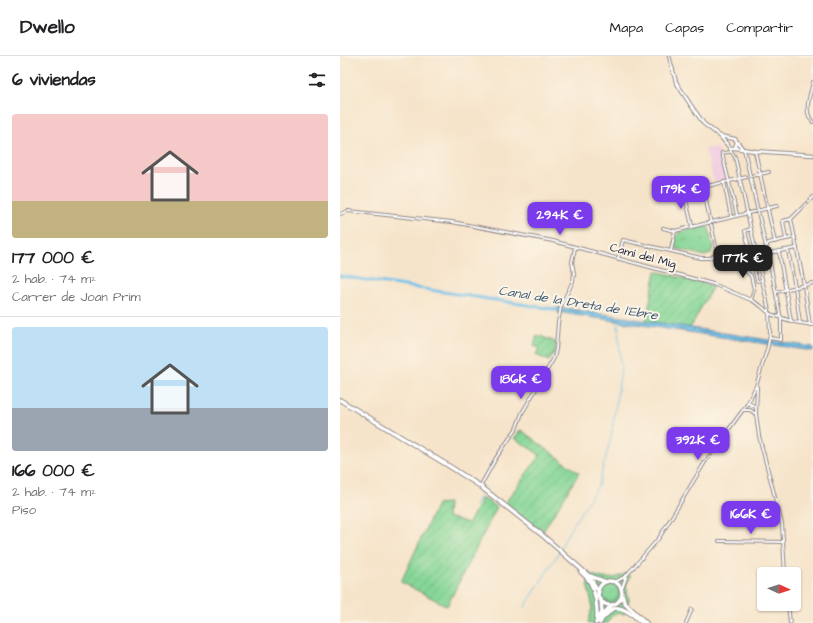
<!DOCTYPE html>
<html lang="es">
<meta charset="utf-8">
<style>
body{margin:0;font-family:"Architects Daughter",sans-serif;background:#f6f6f6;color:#202124;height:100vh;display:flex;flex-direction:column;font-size:15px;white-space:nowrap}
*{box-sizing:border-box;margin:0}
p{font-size:13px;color:#757577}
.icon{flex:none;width:22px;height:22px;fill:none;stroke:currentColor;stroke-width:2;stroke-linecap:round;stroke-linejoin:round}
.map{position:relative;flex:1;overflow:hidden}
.drawer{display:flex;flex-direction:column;background:#fff;width:340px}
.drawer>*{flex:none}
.needle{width:26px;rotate:93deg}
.controls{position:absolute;left:417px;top:511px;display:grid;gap:8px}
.controls a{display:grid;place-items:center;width:44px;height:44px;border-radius:4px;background:#fff;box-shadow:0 1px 3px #0004;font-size:20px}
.price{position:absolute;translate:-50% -34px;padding:0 9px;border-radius:8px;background:#7c3aed;color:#fff;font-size:13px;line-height:26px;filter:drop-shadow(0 1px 2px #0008)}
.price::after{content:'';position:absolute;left:50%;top:24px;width:12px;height:9px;margin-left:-6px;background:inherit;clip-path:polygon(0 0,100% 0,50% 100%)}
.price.selected{background:#222;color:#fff}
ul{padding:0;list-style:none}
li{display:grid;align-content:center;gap:8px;height:212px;padding:0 12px}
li+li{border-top:1px solid #e0e0e0}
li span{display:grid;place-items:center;height:124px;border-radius:4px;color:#555}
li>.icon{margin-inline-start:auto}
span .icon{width:72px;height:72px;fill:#fffc;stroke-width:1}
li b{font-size:17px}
h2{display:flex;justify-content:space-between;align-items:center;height:48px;padding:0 12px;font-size:17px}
header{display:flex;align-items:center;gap:24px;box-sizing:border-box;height:56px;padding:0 20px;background:#fff;border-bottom:1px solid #e0e0e0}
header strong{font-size:19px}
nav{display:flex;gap:22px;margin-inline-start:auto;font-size:14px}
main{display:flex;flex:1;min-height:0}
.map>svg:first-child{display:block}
</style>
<header>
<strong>Dwello</strong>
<nav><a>Mapa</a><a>Capas</a><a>Compartir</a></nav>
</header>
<main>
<section class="drawer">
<h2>6 viviendas<svg class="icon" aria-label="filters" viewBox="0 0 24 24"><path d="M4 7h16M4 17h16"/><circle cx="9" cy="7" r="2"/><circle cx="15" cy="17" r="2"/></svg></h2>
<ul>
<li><span style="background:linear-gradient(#f6c9c9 70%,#c2b280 0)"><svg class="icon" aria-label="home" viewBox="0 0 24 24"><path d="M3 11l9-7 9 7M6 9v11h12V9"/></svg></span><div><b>177 000 €</b><p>2 hab. · 74 m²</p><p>Carrer de Joan Prim</p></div></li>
<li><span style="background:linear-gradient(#bfe0f5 65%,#9aa5b1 0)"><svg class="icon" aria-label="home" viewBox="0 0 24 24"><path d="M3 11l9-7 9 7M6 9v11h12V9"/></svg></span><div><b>166 000 €</b><p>2 hab. · 74 m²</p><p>Piso</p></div></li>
</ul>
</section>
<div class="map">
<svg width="473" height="567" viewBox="0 0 473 567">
<defs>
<pattern id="park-crowns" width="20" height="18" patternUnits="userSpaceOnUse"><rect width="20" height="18" fill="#85d696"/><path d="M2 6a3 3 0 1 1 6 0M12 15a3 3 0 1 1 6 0" fill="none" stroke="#73b782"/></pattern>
<pattern id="garden-furrows" width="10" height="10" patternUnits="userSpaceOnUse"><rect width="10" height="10" fill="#85d696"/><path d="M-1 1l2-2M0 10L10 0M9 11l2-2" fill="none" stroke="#73b782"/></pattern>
<pattern id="water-waves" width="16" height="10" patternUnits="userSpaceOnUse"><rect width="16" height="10" fill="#6cbfe8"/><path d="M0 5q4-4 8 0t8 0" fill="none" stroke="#589bbd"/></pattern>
</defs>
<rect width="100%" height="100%" fill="#fcf5e5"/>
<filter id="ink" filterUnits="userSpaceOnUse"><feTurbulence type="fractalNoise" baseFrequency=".025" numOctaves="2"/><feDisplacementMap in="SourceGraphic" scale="8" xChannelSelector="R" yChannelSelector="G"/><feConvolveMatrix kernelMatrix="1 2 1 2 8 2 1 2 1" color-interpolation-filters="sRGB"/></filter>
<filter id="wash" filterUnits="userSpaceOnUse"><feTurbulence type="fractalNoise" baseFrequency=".012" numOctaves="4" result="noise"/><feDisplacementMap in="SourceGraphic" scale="16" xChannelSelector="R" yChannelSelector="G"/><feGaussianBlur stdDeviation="0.9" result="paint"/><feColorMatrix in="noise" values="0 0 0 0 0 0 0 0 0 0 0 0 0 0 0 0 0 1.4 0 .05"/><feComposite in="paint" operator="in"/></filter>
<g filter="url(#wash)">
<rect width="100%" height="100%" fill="#f6e4ca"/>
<path fill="#f2cfe1" d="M 365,92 L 379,93 L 386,123 L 374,126 Z"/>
<path fill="#85d696" stroke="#547c68" d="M 286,517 L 291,520 L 286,529 L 289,544 L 284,558 C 275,556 271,559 267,567 L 248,567 C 250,561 252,555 252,548 C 250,535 244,531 251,518 C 262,524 275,524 286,517 Z"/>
<path fill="url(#park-crowns)" stroke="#547c68" d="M 365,170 L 369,172 L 373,192 L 370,198 L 365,200 L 335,192 C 333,188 336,179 340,176 Z
M261 537a9 9 0 1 1 18 0a9 9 0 1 1-18 0Z"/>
<path fill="url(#garden-furrows)" stroke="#547c68" d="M 316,215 L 373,230 L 350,272 L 306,265 Z
M 197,279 L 216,286 L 215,295 L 209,305 L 196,299 L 199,292 L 194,290 Z
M 181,374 L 239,417 L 202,477 L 165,447 L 200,399 L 174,382 Z
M 142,442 L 157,451 L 107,550 L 61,526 L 97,448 L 108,447 L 107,461 L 129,467 Z"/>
<path fill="url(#water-waves)" stroke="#477092" d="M 218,251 L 473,291 L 473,295 L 217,256 Z"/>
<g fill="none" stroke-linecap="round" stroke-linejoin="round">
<path stroke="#6cbfe8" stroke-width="1" d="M 141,426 L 154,403
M 143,430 L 145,431
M 135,450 L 142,436
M 220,493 L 229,475 L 258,430 L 271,382 L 281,313 L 278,268
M 185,551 L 219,496"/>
<path stroke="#6cbfe8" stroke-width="3" d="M 0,220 L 220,254"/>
</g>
</g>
<g filter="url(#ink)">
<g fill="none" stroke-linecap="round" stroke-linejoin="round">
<defs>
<path id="pedestrian" d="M 382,97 L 391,96
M 411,200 L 417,225 L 422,224"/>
<path id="minor" d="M 473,26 C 471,38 462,56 473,66
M 404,93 L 426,191
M 415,95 L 435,186
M 382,97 L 397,159
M 384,126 L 391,160
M 344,135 L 352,170
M 332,138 L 429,116
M 0,158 L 8,155 L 112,166 L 213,185 L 373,228 L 411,244 L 421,250 L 430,258 L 454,266 L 473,269
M 451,163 L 464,229 L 470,269
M 451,163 L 473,141
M 323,172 L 335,175
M 411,173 L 405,175 L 411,200 L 417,199
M 446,183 L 443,165 L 451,163
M 426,193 L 428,197 L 457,192
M 448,194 L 455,231 L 460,267
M 331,195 L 335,175 L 437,150
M 416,196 L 426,193 L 428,187 L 455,181
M 439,196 L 451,265
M 428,197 L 441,263 L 441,284 L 430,282
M 278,203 L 283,184 L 361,202 L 370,202 L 375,199 L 376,191 L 363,131
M 404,203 L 407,216 L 411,220 L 414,233 L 411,244
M 436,236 L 473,227
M 417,331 L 416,358 L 419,380 L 442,468 L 445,518
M 408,347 L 416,351
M 403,354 L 410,354 L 416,358
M 141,429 L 156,402 L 176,373 L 182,357 L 214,302 L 216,293 L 218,267 L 221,250 L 233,225 L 234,218 L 232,206 L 235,192
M 379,485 L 443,486
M 286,520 L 319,482 L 365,406 L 408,347 L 416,330 L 428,290 L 430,278 L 429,255 L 395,101 L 390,93
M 448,548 L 450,567
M 346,567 L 352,553"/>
<path id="tertiary" d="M 329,0 L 336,26 L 350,48 L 364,68 L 380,80 L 390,92 L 395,92 L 397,86
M 380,80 L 395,83 L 402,92
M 395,92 L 415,95 L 473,99
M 271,526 L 277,525 L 286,520
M 281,535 L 286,521"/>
<path id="primary" d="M 0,344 L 109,410 L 140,430 L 201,478 L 249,520 L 259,536
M 241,516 C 243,518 246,520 248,523 C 255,532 259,556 256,567
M 250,520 L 266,526
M258 537a12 12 0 1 1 24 0a12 12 0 1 1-24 0Z
M 282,539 L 285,547 L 306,567
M 292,558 L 302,567
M 261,564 C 275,551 274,547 293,559
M 258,566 L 262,556 L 261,544
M 260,567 L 265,556 L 272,549"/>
</defs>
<use href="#pedestrian" stroke="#8c8382" stroke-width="3.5"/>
<use href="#minor" stroke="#8c8382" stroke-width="4"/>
<use href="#tertiary" stroke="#8c8382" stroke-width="4.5"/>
<use href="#primary" stroke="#8c8382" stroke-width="5.5"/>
<use href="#pedestrian" stroke="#fff" stroke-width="1.5"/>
<use href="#minor" stroke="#fff" stroke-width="2"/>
<use href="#tertiary" stroke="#fff" stroke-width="2.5"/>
<use href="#primary" stroke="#fff" stroke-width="3.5"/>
</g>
</g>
<g text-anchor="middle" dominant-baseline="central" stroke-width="4" stroke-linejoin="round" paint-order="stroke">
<g font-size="12" fill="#22223b" stroke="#fcf5e5">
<text transform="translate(303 200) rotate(15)">Camí del Mig</text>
</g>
<g font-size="13" font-style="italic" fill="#3c5978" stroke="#fcf5e5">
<text transform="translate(238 247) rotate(9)">Canal de la Dreta de l'Ebre</text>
</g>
</g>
</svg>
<div class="controls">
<a><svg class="needle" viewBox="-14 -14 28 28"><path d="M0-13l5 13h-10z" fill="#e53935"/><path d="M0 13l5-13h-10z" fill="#757577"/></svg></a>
</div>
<b class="price" style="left:341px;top:154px">179K €</b>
<b class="price" style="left:220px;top:180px">294K €</b>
<b class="price selected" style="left:403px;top:223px">177K €</b>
<b class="price" style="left:181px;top:344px">186K €</b>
<b class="price" style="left:358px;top:405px">392K €</b>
<b class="price" style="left:411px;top:479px">166K €</b>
</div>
</main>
